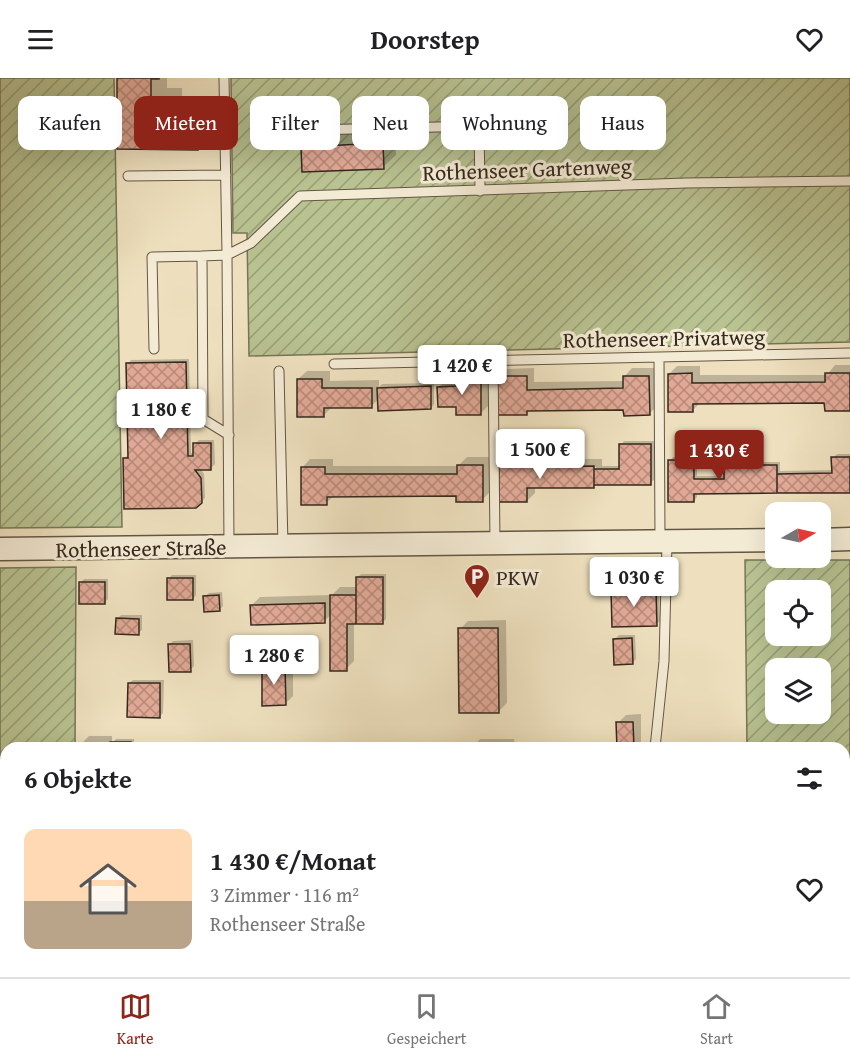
<!DOCTYPE html>
<html lang="de">
<meta charset="utf-8">
<style>
body{margin:0;font-family:"Gentium Book Plus",serif;background:#f2f2f2;color:#202124;height:100vh;display:flex;flex-direction:column;font-size:22px;white-space:nowrap}
*{box-sizing:border-box;margin:0}
p{font-size:20px;color:#757577}
.icon{flex:none;width:33px;height:33px;fill:none;stroke:currentColor;stroke-width:2;stroke-linecap:round;stroke-linejoin:round}
.map{position:relative;flex:1;overflow:hidden}
.side{position:absolute;left:0px;top:664px;width:850px;height:236px;display:flex;flex-direction:column;background:#fff;border-radius:18px 18px 0 0;box-shadow:0 6px 24px #0002}
.side>*{flex:none}
.top-card{position:absolute;left:18px;top:18px;width:814px;height:54px;display:flex;gap:12px}
.needle{width:39px;rotate:81deg}
.fabs{position:absolute;left:765px;top:424px;display:grid;gap:12px}
.fabs a{display:grid;place-items:center;width:66px;height:66px;border-radius:12px;background:#fff;box-shadow:0 6px 24px #0002;font-size:30px}
.price{position:absolute;translate:-50% -51px;padding:0 14px;border-radius:6px;background:#fff;color:#222;font-size:20px;line-height:39px;filter:drop-shadow(0 2px 3px #0008)}
.price::after{content:'';position:absolute;left:50%;top:36px;width:18px;height:14px;margin-left:-9px;background:inherit;clip-path:polygon(0 0,100% 0,50% 100%)}
.price.on{background:#8f2418;color:#fff}
ul{padding:0;list-style:none}
li{display:flex;align-items:center;gap:18px;height:150px;padding:0 24px}
li+li{border-top:2px solid #e0e0e0}
li span{display:grid;place-items:center;flex:none;width:168px;height:120px;border-radius:12px;color:#555}
li>.icon{margin-inline-start:auto}
span .icon{width:72px;height:72px;fill:#fffc;stroke-width:1}
li b{font-size:26px}
h2{display:flex;justify-content:space-between;align-items:center;height:72px;padding:0 24px;font-size:26px}
.chip{padding:0 21px;border-radius:12px;background:#fff;box-shadow:0 6px 24px #0002;font-size:21px;line-height:54px}
.chip.on{background:#8f2418;color:#fff}
header{display:flex;justify-content:space-between;align-items:center;height:78px;padding:0 24px;background:#fff;font-size:27px;font-weight:700}
.tabs{display:flex;justify-content:space-around;align-items:center;height:84px;border-top:2px solid #e0e0e0;background:#fff;font-size:16px;color:#757577}
.tabs a{display:grid;justify-items:center;gap:3px}
.tabs .on{color:#8f2418}
.map>svg:first-child{display:block}
</style>
<header><svg class="icon" aria-label="menu" viewBox="0 0 24 24"><path d="M4 6h16M4 12h16M4 18h16"/></svg>Doorstep<svg class="icon" aria-label="heart" viewBox="0 0 24 24"><path d="M12 20l-8-8c-3-5 5-10 8-4 3-6 11-1 8 4z"/></svg></header>
<div class="map">
<svg width="850" height="899" viewBox="0 0 850 899">
<defs>
<pattern id="garden-furrows" width="10" height="10" patternUnits="userSpaceOnUse" patternTransform="scale(1.5)"><rect width="10" height="10" fill="#b9c291"/><path d="M-1 1l2-2M0 10L10 0M9 11l2-2" fill="none" stroke="#979e76"/></pattern>
<pattern id="building-cross-hatch" width="8" height="8" patternUnits="userSpaceOnUse" patternTransform="scale(1.5)"><rect width="8" height="8" fill="#e0a895"/><path d="M0 0l8 8M0 8l8-8" fill="none" stroke="#b68979"/></pattern>
</defs>
<rect width="100%" height="100%" fill="#eee0be"/>
<filter id="stains"><feTurbulence type="fractalNoise" baseFrequency=".00333" numOctaves="4"/><feColorMatrix values="0 0 0 0 .2 0 0 0 0 .09 0 0 0 0 .02 0 0 0 .5 -.17"/></filter>
<radialGradient id="worn" r=".72"><stop offset=".6" stop-color="#630" stop-opacity="0"/><stop offset="1" stop-color="#630" stop-opacity=".3"/></radialGradient>
<path fill="url(#garden-furrows)" stroke="#777557" stroke-width="1.5" fill-rule="evenodd" d="M 0,0 L 114,0 L 122,449 L 0,450 Z
M 231,0 L 850,0 L 850,264 L 249,278 L 247,155 L 233,155 Z
M 745,482 L 850,482 L 850,856 L 844,856 L 844,670 L 747,670 ZM 776,513 L 820,513 L 820,558 L 776,558 ZM 776,591 L 820,591 L 820,636 L 776,636 Z
M 76,489 L 75,670 L 6,670 L 6,767 L 0,764 L 0,490 Z"/>
<path fill="#0003" fill-rule="evenodd" d="M 119,0 L 167,0 L 167,10 L 182,10 L 182,21 L 214,21 L 214,54 L 197,70 Z
M 395,53 L 396,77 L 383,89 L 302,70 L 315,57 Z
M 189,281 L 191,375 L 195,375 L 195,366 L 199,362 L 214,362 L 215,386 L 211,390 L 200,390 L 204,396 L 205,420 L 201,424 L 125,380 L 128,377 L 128,286 L 131,282 Z
M 835,287 L 850,287 L 850,331 L 826,324 L 701,324 L 692,333 L 669,296 L 677,288 L 700,288 L 700,297 L 827,297 Z
M 465,290 L 488,290 L 489,327 L 481,335 L 458,327 L 439,309 L 447,301 L 457,301 L 457,299 Z
M 534,290 L 534,304 L 624,303 L 624,299 L 632,290 L 657,290 L 657,328 L 649,336 L 625,330 L 530,332 L 527,335 L 499,299 L 507,291 Z
M 307,293 L 330,293 L 330,303 L 379,302 L 379,309 L 382,306 L 434,305 L 434,326 L 431,330 L 379,321 L 371,328 L 332,329 L 324,337 L 298,301 Z
M 624,363 L 654,363 L 654,402 L 650,405 L 596,406 L 594,408 L 535,409 L 535,415 L 527,423 L 501,387 L 509,379 L 535,378 L 535,381 L 602,381 L 602,388 L 621,388 L 621,367 ZM 593,389 L 596,389 L 596,406 Z
M 837,376 L 850,376 L 850,413 L 697,414 L 697,419 L 694,423 L 670,383 L 673,379 L 697,379 L 697,398 L 726,398 L 726,388 L 729,384 L 780,384 L 780,393 L 833,392 L 833,380 Z
M 467,379 L 490,379 L 490,414 L 482,422 L 458,417 L 335,417 L 326,425 L 302,390 L 310,381 L 333,381 L 333,388 L 458,388 Z
M 361,496 L 386,496 L 386,541 L 382,545 L 354,545 L 354,583 L 346,591 L 332,536 L 324,543 L 252,527 L 260,519 L 332,517 L 340,509 L 357,509 L 357,500 Z
M 172,497 L 196,497 L 196,517 L 193,521 L 168,501 Z
M 84,501 L 108,501 L 108,521 L 104,525 L 80,505 Z
M 659,508 L 660,543 L 656,546 L 613,513 L 616,509 Z
M 222,514 L 223,528 L 220,531 L 205,518 L 209,515 Z
M 121,537 L 142,537 L 142,552 L 138,555 L 117,541 Z
M 506,542 L 507,625 L 499,633 L 460,551 L 468,543 Z
M 619,557 L 635,557 L 636,581 L 632,585 L 615,561 Z
M 193,562 L 194,588 L 190,592 L 169,567 L 173,563 Z
M 293,580 L 293,618 L 285,626 L 263,589 L 271,581 Z
M 133,602 L 164,602 L 163,635 L 160,638 L 129,605 Z
M 641,636 L 641,670 L 589,670 L 594,665 L 618,664 L 618,645 L 626,637 Z
M 89,658 L 112,658 L 112,665 L 116,661 L 134,661 L 134,670 L 81,670 L 81,666 Z
M 480,661 L 514,661 L 515,670 L 472,670 Z
M 323,665 L 323,670 L 261,670 L 265,666 Z
M 0,890 L 6,891 L 6,894 L 17,894 L 25,896 L 24,899 L 0,899 Z
M 108,894 L 122,894 L 121,899 L 108,899 Z"/>
<path fill="url(#building-cross-hatch)" stroke="#35281d" stroke-width="1.5" d="M 117,0 L 159,0 L 159,1 L 151,1 L 151,25 L 167,26 L 166,37 L 198,37 L 198,72 L 117,71 Z
M 383,65 L 384,91 L 302,94 L 301,69 Z
M 186,284 L 188,378 L 193,378 L 193,365 L 211,365 L 211,392 L 195,392 L 201,400 L 202,425 L 196,430 L 124,431 L 123,380 L 128,380 L 126,285 Z
M 692,295 L 692,305 L 825,304 L 825,295 L 850,295 L 850,333 L 825,333 L 824,325 L 693,326 L 693,334 L 668,334 L 668,296 Z
M 456,298 L 481,298 L 481,337 L 456,337 L 456,329 L 438,329 L 437,309 L 456,308 Z
M 497,298 L 527,298 L 527,312 L 623,310 L 623,298 L 649,298 L 650,337 L 624,338 L 623,332 L 527,333 L 527,337 L 498,337 Z
M 297,301 L 322,301 L 322,310 L 372,310 L 372,330 L 324,330 L 324,339 L 297,339 Z
M 431,308 L 431,331 L 378,333 L 377,310 Z
M 619,366 L 651,366 L 651,407 L 594,407 L 594,391 L 619,391 Z
M 831,379 L 850,379 L 850,415 L 777,415 L 777,396 L 832,395 Z
M 668,382 L 694,382 L 694,401 L 724,401 L 724,387 L 777,387 L 777,415 L 694,416 L 694,424 L 668,424 Z
M 499,386 L 527,386 L 527,389 L 594,388 L 594,410 L 527,410 L 527,424 L 499,424 Z
M 457,387 L 483,387 L 483,424 L 456,424 L 456,418 L 327,419 L 327,427 L 301,427 L 301,389 L 325,389 L 325,396 L 457,396 Z
M 356,499 L 383,499 L 383,546 L 356,546 Z
M 167,500 L 193,500 L 193,522 L 167,522 Z
M 79,504 L 105,504 L 105,526 L 79,526 Z
M 656,511 L 657,548 L 612,549 L 611,512 Z
M 219,517 L 220,533 L 204,534 L 203,518 Z
M 330,517 L 356,517 L 356,546 L 347,546 L 347,593 L 330,593 Z
M 325,525 L 325,545 L 251,547 L 250,527 Z
M 116,540 L 139,541 L 139,557 L 115,556 Z
M 458,550 L 498,550 L 499,635 L 459,635 Z
M 632,560 L 633,586 L 614,587 L 613,561 Z
M 168,566 L 190,566 L 191,594 L 169,594 Z
M 262,588 L 285,588 L 286,627 L 262,628 Z
M 128,605 L 160,605 L 160,640 L 127,639 Z
M 616,644 L 633,644 L 634,670 L 617,670 Z
M 110,664 L 131,664 L 131,670 L 110,670 Z
M 80,665 L 104,665 L 104,670 L 80,670 Z
M 319,668 L 319,670 L 260,670 L 260,669 Z
M 410,894 L 496,894 L 496,899 L 410,899 Z"/>
<g fill="none" stroke-linecap="round" stroke-linejoin="round">
<defs>
<path id="service" d="M 224,0 L 227,177 L 251,165 L 300,118 L 686,105 L 850,103
M 311,52 L 479,48 L 480,113
M 128,98 L 226,97
M 154,271 L 152,179 L 202,178
M 659,280 L 660,462
M 493,283 L 495,465
M 334,286 L 850,275
M 279,293 L 283,468
M 229,357 L 203,341 L 202,178 L 227,177 L 229,469
M 655,670 L 664,583 L 667,465"/>
<path id="minor" d="M 0,777 L 6,779
M 234,894 L 240,899"/>
<path id="tertiary" d="M 820,462 L 850,461
M 0,471 L 776,462"/>
</defs>
<use href="#service" stroke="#635645" stroke-width="11"/>
<use href="#minor" stroke="#635645" stroke-width="20"/>
<use href="#tertiary" stroke="#635645" stroke-width="25"/>
<use href="#service" stroke="#f4ebd5" stroke-width="9"/>
<use href="#minor" stroke="#f4ebd5" stroke-width="18"/>
<use href="#tertiary" stroke="#f4ebd5" stroke-width="22"/>
</g>
<defs>
<symbol id="parking-pin" viewBox="-11 -11 22 30"><path d="M0 17L-7.5 6A9.5 9.5 0 1 1 7.5 6Z" fill="#8f2418" stroke="#f4ebd5"/><path d="M-3.5-5.5H1a3.5 3.5 0 0 1 0 7H-1V5.5H-3.5ZM-1-3.4V-.6H.8a1.4 1.4 0 0 0 0-2.8Z" fill="#fff"/></symbol>
</defs>
<g fill-rule="evenodd">
<use href="#parking-pin" x="462" y="484" width="30" height="40"/>
</g>
<g text-anchor="middle" dominant-baseline="central" stroke-width="6" stroke-linejoin="round" paint-order="stroke">
<g font-size="22" fill="#35281d" stroke="#f4ebd5">
<text transform="translate(527 91) rotate(-2)">Rothenseer Gartenweg</text>
<text transform="translate(664 260) rotate(-1)">Rothenseer Privatweg</text>
<text transform="translate(141 470) rotate(-1)">Rothenseer Straße</text>
</g>
<g font-size="22" fill="#35281d" stroke="#f4ebd5" text-anchor="start">
<text x="496" y="499">PKW</text>
</g>
</g>
<rect width="100%" height="100%" filter="url(#stains)"/>
<rect width="100%" height="100%" fill="url(#worn)"/>
</svg>
<div class="fabs">
<a><svg class="needle" viewBox="-14 -14 28 28"><path d="M0-13l5 13h-10z" fill="#e53935"/><path d="M0 13l5-13h-10z" fill="#757577"/></svg></a>
<a><svg class="icon" aria-label="locate" viewBox="0 0 24 24"><circle cx="12" cy="12" r="6"/><path d="M12 2v4M12 18v4M2 12h4M18 12h4"/></svg></a>
<a><svg class="icon" aria-label="layers" viewBox="0 0 24 24"><path d="M12 4l9 5-9 5-9-5zM3 14l9 5 9-5"/></svg></a>
</div>
<b class="price" style="left:462px;top:318px">1 420 €</b>
<b class="price" style="left:161px;top:362px">1 180 €</b>
<b class="price" style="left:540px;top:402px">1 500 €</b>
<b class="price on" style="left:719px;top:403px">1 430 €</b>
<b class="price" style="left:634px;top:530px">1 030 €</b>
<b class="price" style="left:274px;top:608px">1 280 €</b>
<div class="top-card">
<a class="chip">Kaufen</a>
<a class="chip on">Mieten</a>
<a class="chip">Filter</a>
<a class="chip">Neu</a>
<a class="chip">Wohnung</a>
<a class="chip">Haus</a>
</div>
<section class="side">
<h2>6 Objekte<svg class="icon" aria-label="filters" viewBox="0 0 24 24"><path d="M4 7h16M4 17h16"/><circle cx="9" cy="7" r="2"/><circle cx="15" cy="17" r="2"/></svg></h2>
<ul>
<li><span style="background:linear-gradient(#ffd9b3 60%,#b9a48a 0)"><svg class="icon" aria-label="home" viewBox="0 0 24 24"><path d="M3 11l9-7 9 7M6 9v11h12V9"/></svg></span><div><b>1 430 €/Monat</b><p>3 Zimmer · 116 m²</p><p>Rothenseer Straße</p></div><svg class="icon" aria-label="heart" viewBox="0 0 24 24"><path d="M12 20l-8-8c-3-5 5-10 8-4 3-6 11-1 8 4z"/></svg></li>
</ul>
</section>
</div>
<nav class="tabs">
<a class="on"><svg class="icon" aria-label="map" viewBox="0 0 24 24"><path d="M3 6l6-2 6 2 6-2v14l-6 2-6-2-6 2zM9 4v14M15 6v14"/></svg>Karte</a>
<a><svg class="icon" aria-label="saved" viewBox="0 0 24 24"><path d="M7 4h10v16l-5-4-5 4z"/></svg>Gespeichert</a>
<a><svg class="icon" aria-label="home" viewBox="0 0 24 24"><path d="M3 11l9-7 9 7M6 9v11h12V9"/></svg>Start</a>
</nav>
